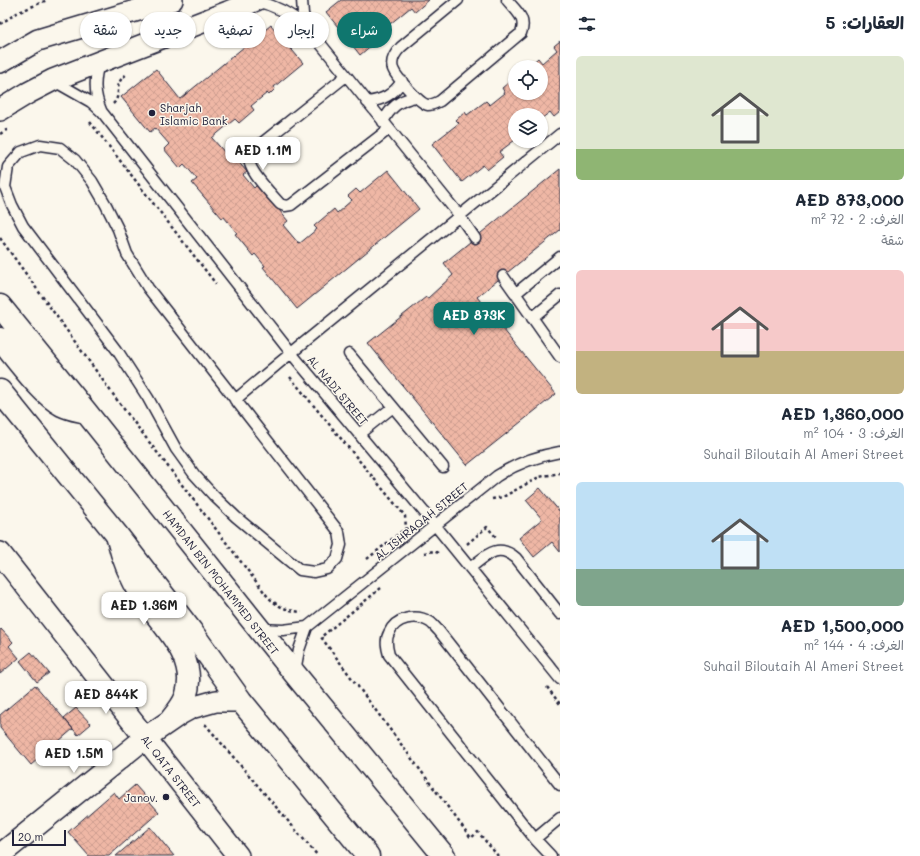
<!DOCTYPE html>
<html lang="ar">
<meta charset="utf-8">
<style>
body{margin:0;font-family:Mali,"Playpen Sans Arabic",sans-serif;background:#f2f2f3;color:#1f2937;direction:rtl;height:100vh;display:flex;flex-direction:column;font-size:15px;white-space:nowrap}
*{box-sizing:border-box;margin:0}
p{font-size:13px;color:#747a83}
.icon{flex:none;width:22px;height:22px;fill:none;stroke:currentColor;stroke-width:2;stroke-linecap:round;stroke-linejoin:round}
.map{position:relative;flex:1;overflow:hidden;direction:ltr}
.side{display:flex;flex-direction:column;background:#fff;width:360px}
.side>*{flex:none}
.top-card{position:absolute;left:12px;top:12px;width:380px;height:36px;direction:rtl;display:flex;gap:8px}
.buttons{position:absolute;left:508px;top:60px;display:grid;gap:8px}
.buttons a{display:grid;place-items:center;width:40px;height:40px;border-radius:50%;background:#fff;box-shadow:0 1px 3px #0004;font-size:20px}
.scale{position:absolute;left:12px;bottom:10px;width:54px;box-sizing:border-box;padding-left:4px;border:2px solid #22223b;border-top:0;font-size:11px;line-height:14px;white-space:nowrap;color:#22223b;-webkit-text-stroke:3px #fbf7ec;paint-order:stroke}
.price{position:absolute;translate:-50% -34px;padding:0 9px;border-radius:8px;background:#fff;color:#222;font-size:13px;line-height:26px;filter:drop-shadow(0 1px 2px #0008)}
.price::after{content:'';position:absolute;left:50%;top:24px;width:12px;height:9px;margin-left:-6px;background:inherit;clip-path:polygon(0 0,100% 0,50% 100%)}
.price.on{background:#0f766e;color:#fff}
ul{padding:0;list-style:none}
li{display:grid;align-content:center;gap:8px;height:212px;padding:0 16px}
li span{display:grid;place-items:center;height:124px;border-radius:6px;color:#555}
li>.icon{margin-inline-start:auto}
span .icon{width:72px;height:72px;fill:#fffc;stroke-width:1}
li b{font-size:17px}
h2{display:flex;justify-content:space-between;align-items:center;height:48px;padding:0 16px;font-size:17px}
.tag{padding:0 14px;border-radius:18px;background:#fff;box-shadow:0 1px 3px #0004;font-size:14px;line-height:36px}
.tag.on{background:#0f766e;color:#fff}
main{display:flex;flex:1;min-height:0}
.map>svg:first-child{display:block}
</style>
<main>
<section class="side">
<h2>العقارات: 5<svg class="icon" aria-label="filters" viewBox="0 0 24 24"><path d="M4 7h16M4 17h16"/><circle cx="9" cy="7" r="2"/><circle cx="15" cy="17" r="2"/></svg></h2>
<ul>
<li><span style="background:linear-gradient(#dfe7d0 75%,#8fb573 0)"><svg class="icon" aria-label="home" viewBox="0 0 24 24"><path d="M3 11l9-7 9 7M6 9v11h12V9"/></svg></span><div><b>AED 873,000</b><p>الغرف: 2 · 72 m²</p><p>شقة</p></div></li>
<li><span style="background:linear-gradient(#f6c9c9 65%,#c2b280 0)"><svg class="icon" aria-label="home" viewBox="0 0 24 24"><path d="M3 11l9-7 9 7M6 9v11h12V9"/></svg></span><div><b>AED 1,360,000</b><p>الغرف: 3 · 104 m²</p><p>Suhail Biloutaih Al Ameri Street</p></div></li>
<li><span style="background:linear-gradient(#bfe0f5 70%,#7fa58c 0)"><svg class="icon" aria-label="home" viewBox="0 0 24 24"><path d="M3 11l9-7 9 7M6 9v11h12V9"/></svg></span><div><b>AED 1,500,000</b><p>الغرف: 4 · 144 m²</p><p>Suhail Biloutaih Al Ameri Street</p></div></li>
</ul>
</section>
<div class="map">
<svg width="560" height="856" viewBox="0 0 560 856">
<defs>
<pattern id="building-cross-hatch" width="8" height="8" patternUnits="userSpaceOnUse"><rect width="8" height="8" fill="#efb7a5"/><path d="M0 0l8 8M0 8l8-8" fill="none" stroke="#cd9d8f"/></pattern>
</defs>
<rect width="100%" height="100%" fill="#fbf7ec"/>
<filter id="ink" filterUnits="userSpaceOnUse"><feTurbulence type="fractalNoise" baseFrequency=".025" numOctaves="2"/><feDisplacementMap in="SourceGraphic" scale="8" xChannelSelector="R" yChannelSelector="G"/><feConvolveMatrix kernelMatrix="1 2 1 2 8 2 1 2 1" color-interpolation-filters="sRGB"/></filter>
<g filter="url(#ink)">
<path fill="url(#building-cross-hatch)" stroke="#22223b" d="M 341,0 L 429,0 L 415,12 L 411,7 L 385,28 L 388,31 L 360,55 L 326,12 Z
M 271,25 L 303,63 L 274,87 L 275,89 L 269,95 L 267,93 L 251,106 L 254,110 L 239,123 L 235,119 L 212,138 L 227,155 L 230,152 L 247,172 L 243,175 L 254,188 L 258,184 L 288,221 L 283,225 L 299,244 L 317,229 L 314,226 L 334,209 L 337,213 L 352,200 L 348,196 L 356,189 L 360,193 L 388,170 L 419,209 L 297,309 L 263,267 L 265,266 L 255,254 L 253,256 L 235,234 L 237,233 L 224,217 L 222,218 L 192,183 L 197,179 L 184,164 L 180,168 L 164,149 L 169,144 L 155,128 L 150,132 L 121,97 L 156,69 L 180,99 Z
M 560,41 L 560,112 L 554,117 L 550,112 L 541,119 L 541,115 L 515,115 L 515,140 L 499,152 L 503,157 L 487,170 L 483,165 L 462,182 L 432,144 L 459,123 L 456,120 L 465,112 L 467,115 L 486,101 L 490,105 L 505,93 L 502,88 L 515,77 L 515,93 L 541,93 L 541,67 L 528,67 L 538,58 L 542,63 L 557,50 L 554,46 Z
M 560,169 L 560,230 L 477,297 L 556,394 L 467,465 L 368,343 L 426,297 L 428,298 L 453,275 L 444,263 Z
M 540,488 L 560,512 L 560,552 L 552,542 L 534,557 L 519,538 L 542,519 L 526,500 Z
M 1,629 L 13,642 L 9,646 L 19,658 L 0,674 L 0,630 Z
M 31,652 L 49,673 L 37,682 L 20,661 Z
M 35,685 L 73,729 L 31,765 L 0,728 L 0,715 Z
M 76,708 L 91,724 L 78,735 L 64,718 Z
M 135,785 L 159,812 L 109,856 L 89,856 L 68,832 L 114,792 L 119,799 Z
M 150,827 L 174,856 L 116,856 Z"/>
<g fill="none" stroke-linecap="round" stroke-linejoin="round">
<defs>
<path id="service" d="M 302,0 L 303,14 L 307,27
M 458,0 L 401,47 C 395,53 390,60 393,69 C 396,77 420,104 428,105 C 432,105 436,103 440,101 L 521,33 C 527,18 516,11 507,0
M 255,1 C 275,5 291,14 307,27 L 459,215 L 475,238
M 99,63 C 94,80 94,94 101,110
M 346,76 L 252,151 C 250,156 249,159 250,163 C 251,173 273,196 280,204 L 285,206 L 291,205 L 389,129
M 54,81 L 91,102 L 102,112 L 291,353 L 435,525 L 560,679
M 367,102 C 383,100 393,95 402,81
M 383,122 C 390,108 399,100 415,97
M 40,145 L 60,148 L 75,160 L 92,181 L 106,205 L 118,229 L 127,254 L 148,288 L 339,532 L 341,545 L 337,559 L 327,569 L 314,572 L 300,570 L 236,517 L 214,496 L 194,474 L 176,449 L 148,398 L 117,350 L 23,226 L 12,205 L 5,187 L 8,167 L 21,152 Z
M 503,276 L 560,357
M 515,294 L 560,257
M 532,318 L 560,295
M 349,354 L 443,467
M 235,400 L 279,363 L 560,134
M 359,434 L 393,407
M 470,568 C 486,556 497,542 516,558 L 560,614
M 260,629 L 283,630 L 307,627 L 497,476 C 517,463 537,456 560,452
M 295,671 L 299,650 L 307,627
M 535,839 L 560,818
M 551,856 L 535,839 L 389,655 C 387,648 385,640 389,633 C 395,618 416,613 430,622 C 433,624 436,628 439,631 L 560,785"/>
<path id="minor" d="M 0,62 L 38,40 L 172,0
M 0,110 L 28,93 L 53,80 L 228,12 L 256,0
M 117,537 C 122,558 130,578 142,596 C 161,626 199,656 186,696 C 183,704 177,712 171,719
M 0,553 L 238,856
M 0,855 L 145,738 L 180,714 L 191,708 L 216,701 L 241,701"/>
<path id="primary" d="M 0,306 L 86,412 L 295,674 L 444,856
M 0,339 C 15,357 42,395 62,405 C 70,409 78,410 86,412
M 0,391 L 117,535 L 191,631 L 241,701 L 368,856"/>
</defs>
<use href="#service" stroke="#22223b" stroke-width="13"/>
<use href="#minor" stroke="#22223b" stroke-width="24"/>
<use href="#primary" stroke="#22223b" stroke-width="25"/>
<path stroke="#22223b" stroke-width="2.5" stroke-dasharray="3 3" stroke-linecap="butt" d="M 0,24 L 17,13 L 47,0
M 113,104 C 123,94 112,84 127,74
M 90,122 L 216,284
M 0,134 L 8,129
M 0,238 L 120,404 L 268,597 C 278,607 288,611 302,612
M 290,377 L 405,516 L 406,528 L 408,530
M 492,499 L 503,497 L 539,477 L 560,473
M 467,544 L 487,527 L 496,537
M 424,553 L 434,551 L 438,553
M 367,559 L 406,528
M 381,588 L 321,637 L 471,838 L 478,832 L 498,856
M 547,687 L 560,704
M 205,724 L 318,856"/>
<use href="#service" stroke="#fbf7ec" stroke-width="10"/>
<use href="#minor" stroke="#fbf7ec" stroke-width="21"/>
<use href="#primary" stroke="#fbf7ec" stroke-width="22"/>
</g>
</g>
<g fill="#22223b" stroke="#fbf7ec" stroke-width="1.5">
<circle cx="152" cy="113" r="4"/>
<circle cx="166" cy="797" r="4"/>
</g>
<g text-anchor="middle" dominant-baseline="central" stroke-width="3" stroke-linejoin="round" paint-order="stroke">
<g font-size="11" fill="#22223b" stroke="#fbf7ec" text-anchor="start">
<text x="160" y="107">Sharjah<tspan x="160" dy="13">Islamic Bank</tspan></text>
<text x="158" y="797" text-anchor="end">Janov.</text>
</g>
<g font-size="11" fill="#22223b" stroke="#fbf7ec">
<text transform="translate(338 390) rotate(50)">AL NADI STREET</text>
<text transform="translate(421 521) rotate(-39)">AL ISHRAQAH STREET</text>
<text transform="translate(221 582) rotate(52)">HAMDAN BIN MOHAMMED STREET</text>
<text transform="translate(171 771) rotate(52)">AL QATA STREET</text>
</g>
</g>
</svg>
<div class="buttons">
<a><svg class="icon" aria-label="locate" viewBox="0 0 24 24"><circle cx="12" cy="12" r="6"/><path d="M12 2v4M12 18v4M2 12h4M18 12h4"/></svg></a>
<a><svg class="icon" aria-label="layers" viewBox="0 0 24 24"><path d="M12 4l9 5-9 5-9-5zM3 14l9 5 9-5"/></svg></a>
</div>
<div class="scale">20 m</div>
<b class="price" style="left:263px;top:171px">AED 1.1M</b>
<b class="price on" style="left:474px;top:336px">AED 873K</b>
<b class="price" style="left:144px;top:626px">AED 1.36M</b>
<b class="price" style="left:106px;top:715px">AED 844K</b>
<b class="price" style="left:74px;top:774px">AED 1.5M</b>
<div class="top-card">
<a class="tag on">شراء</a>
<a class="tag">إيجار</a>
<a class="tag">تصفية</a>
<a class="tag">جديد</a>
<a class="tag">شقة</a>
</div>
</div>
</main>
